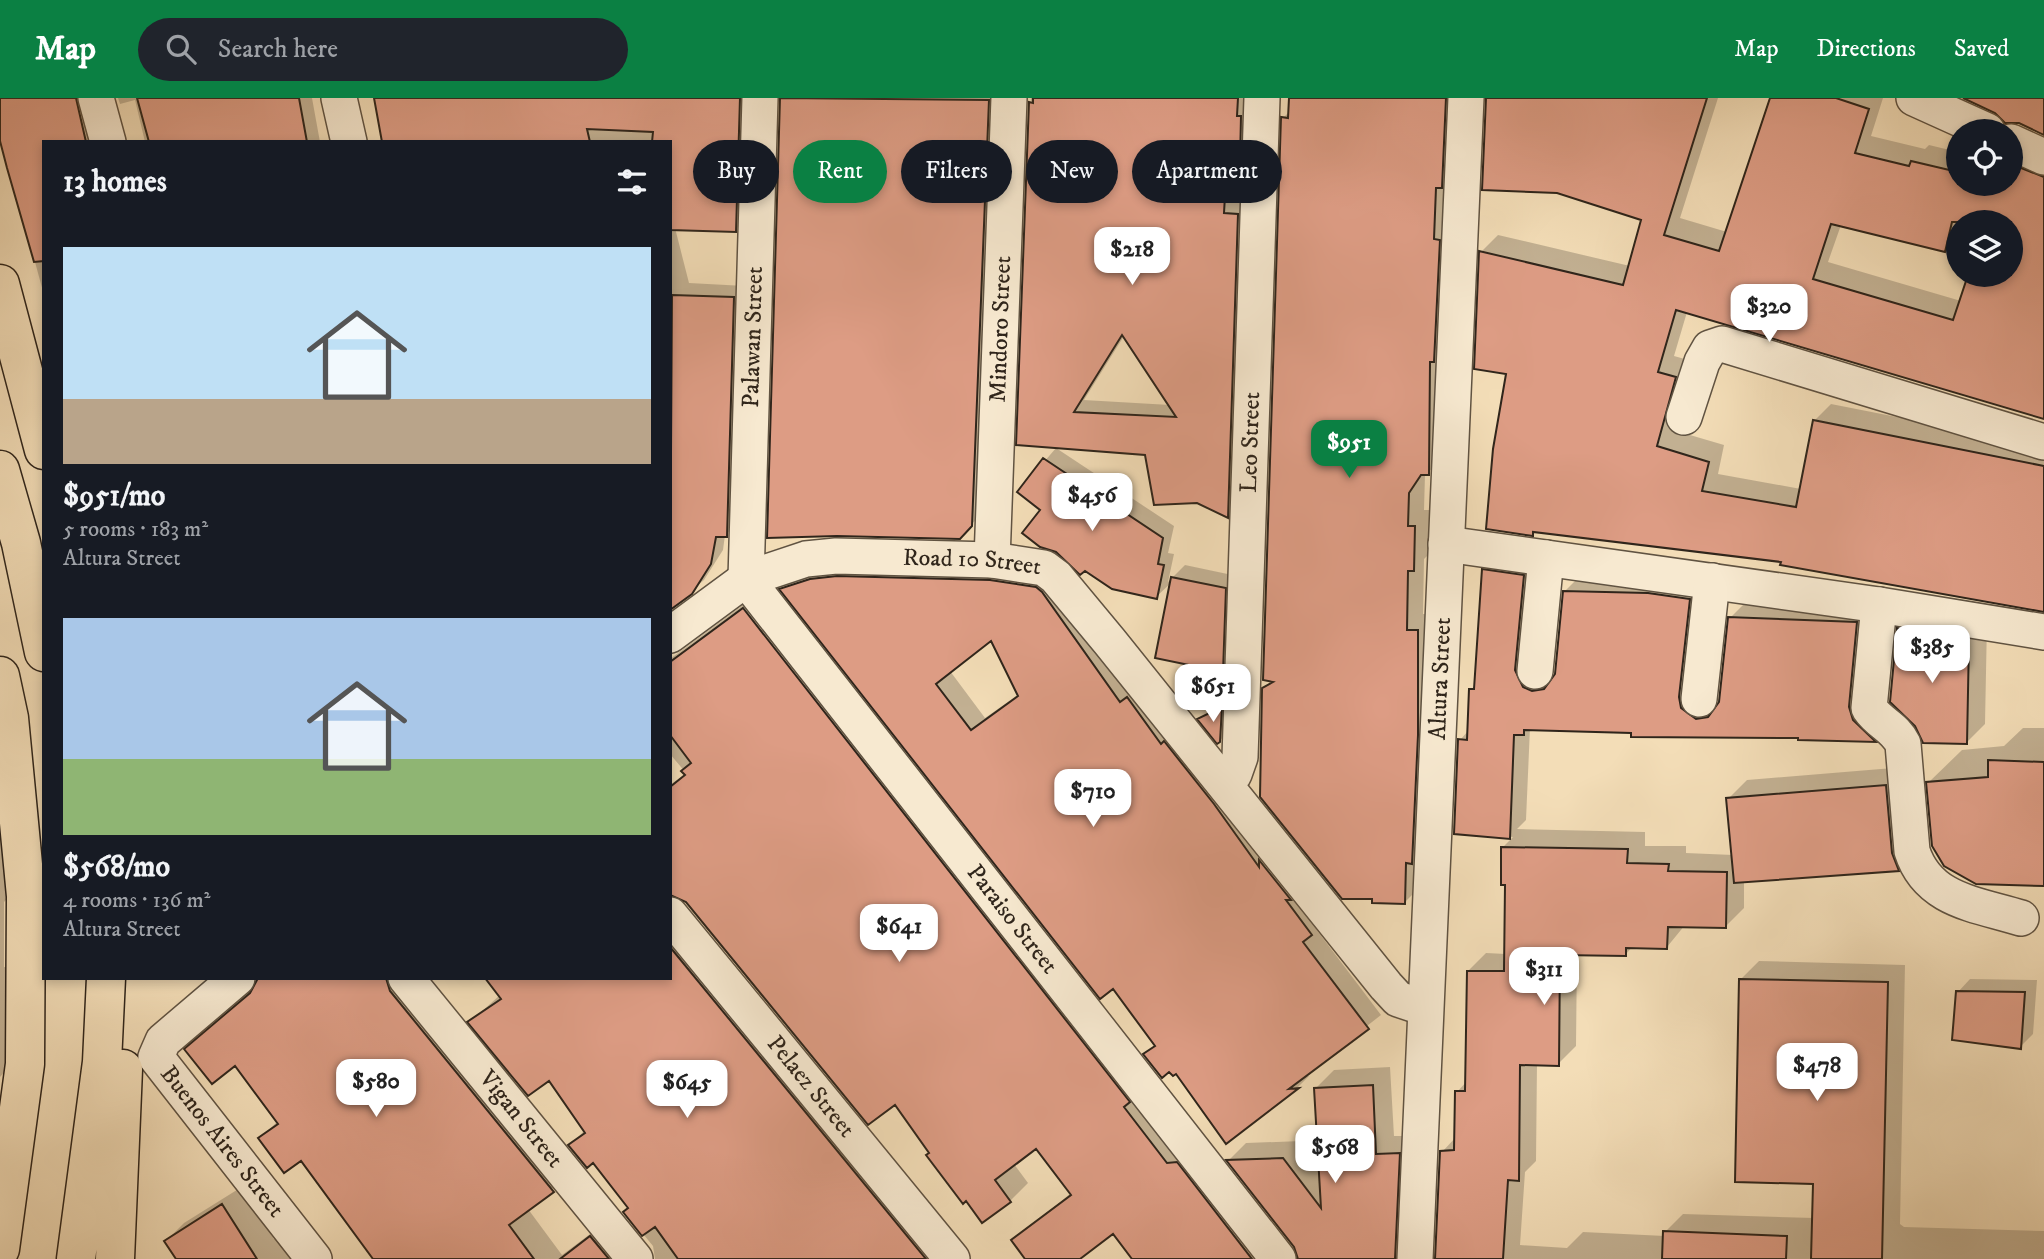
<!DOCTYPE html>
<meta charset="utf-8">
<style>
body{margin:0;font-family:"IM FELL DW Pica",serif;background:#20242c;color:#f1f3f6;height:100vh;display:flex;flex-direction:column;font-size:26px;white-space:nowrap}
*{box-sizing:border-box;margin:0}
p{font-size:23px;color:#9ea1a6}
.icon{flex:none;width:38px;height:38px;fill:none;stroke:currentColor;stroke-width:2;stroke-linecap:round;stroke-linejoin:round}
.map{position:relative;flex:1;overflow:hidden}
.panel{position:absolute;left:42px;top:42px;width:630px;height:840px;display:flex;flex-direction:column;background:#171b24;border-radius:0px;box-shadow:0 4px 10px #0003}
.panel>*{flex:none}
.banner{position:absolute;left:693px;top:42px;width:665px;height:63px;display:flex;gap:14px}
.controls{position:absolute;left:1946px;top:21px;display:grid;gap:14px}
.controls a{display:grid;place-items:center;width:77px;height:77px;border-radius:50%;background:#171b24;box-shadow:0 4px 10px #0003;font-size:35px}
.price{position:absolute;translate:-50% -60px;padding:0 16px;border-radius:14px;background:#fff;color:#222;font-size:23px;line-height:46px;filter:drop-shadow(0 2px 4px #0008)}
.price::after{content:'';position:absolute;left:50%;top:42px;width:21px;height:16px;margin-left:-10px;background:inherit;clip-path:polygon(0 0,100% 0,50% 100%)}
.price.active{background:#0b8043;color:#fff}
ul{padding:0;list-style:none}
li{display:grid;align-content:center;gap:14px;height:371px;padding:0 21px}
li span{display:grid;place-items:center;height:217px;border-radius:0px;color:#555}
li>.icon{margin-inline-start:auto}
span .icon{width:126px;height:126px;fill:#fffc;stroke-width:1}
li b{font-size:30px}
h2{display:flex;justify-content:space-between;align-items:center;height:84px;padding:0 21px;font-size:30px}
.chip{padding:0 24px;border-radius:32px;background:#171b24;box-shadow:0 4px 10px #0003;font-size:24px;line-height:63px}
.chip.active{background:#0b8043;color:#fff}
header{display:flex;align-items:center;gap:42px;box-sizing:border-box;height:98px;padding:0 35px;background:#0b8043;color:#fff}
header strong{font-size:33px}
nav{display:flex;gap:38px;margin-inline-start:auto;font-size:24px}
.search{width:490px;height:63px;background:#20242c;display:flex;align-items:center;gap:18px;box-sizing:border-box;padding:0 24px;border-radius:38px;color:#9ea1a6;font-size:26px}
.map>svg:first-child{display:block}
</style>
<header>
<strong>Map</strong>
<div class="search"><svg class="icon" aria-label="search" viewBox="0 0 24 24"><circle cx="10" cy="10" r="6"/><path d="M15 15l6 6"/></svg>Search here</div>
<nav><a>Map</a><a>Directions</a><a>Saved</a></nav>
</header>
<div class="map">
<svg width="2044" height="1161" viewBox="0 0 2044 1161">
<rect width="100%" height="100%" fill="#f3ddb7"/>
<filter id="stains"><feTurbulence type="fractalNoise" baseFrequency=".00286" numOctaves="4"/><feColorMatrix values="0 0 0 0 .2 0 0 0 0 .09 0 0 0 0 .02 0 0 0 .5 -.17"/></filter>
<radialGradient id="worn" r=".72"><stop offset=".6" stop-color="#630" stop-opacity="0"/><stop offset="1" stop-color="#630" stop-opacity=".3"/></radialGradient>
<path fill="#0003" fill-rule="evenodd" d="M 0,0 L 89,0 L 103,44 L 44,44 L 44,197 L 0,36 Z
M 118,0 L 312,0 L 320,44 L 145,44 L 135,2 L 120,6 Z
M 376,0 L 751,0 L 747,120 L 735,132 L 675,130 L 689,185 L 745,188 L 739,425 L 725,437 L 723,452 L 704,482 L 670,511 L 670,44 L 385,44 Z
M 782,0 L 1000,0 L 983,414 L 960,439 L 837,436 L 769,438 Z
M 1031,0 L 1249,0 L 1251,49 L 1238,61 L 1235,103 L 1249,104 L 1239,406 L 1227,418 L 1146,356 L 1018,345 ZM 1124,238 L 1170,307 L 1084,302 Z
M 1290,0 L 1461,0 L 1445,359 L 1425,377 L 1424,412 L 1431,412 L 1430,455 L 1424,461 L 1423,516 L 1435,516 L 1421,788 L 1405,804 L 1264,590 L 1272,582 L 1283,20 L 1290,13 Z
M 1486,0 L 1718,0 L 1680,120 L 1727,134 L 1772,0 L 1883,0 L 1871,38 L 1925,51 L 1929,47 L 1958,54 L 1958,86 L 2011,86 L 2011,61 L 2044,56 L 2044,319 L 1687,214 L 1674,258 L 1692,263 L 1673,332 L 1724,347 L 1718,376 L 1801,391 L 1814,323 L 1831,306 L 2044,348 L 2044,512 L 1783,462 L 1536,432 L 1532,436 L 1508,275 L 1481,154 L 1498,137 L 1630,168 L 1643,120 L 1557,93 L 1484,90 ZM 1958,124 L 2011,124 L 2011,177 L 1970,177 L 1961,203 L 1828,164 L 1841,127 L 1958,155 Z
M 1056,350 L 1174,428 L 1168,455 L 1174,456 L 1168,484 L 1185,467 L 1237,478 L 1235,560 L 1222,572 L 1172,484 L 1156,499 L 1019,393 Z
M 1500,455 L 1540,461 L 1550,577 L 1557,576 L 1565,493 L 1582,476 L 1706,484 L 1714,605 L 1721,604 L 1730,520 L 1747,503 L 1873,508 L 1865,591 L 1891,626 L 1875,642 L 1530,630 L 1526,722 L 1517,731 L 1645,734 L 1645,748 L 1686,748 L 1686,755 L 1733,757 L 1728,701 L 1747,682 L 1905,669 L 1916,752 L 1898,771 L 1744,783 L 1744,810 L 1726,828 L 1685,827 L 1667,849 L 1633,848 L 1626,856 L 1577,855 L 1576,948 L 1558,966 L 1537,966 L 1536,1063 L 1525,1074 L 1520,1147 L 1567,1150 L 1583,1134 L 1665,1138 L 1665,1134 L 1683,1116 L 1814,1120 L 1815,1085 L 1741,881 L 1759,863 L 1905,867 L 1900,1126 L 1904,1129 L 2044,1133 L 2044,1161 L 1435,1161 L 1442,1054 L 1456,1039 L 1457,994 L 1467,983 L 1468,873 L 1486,855 L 1506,856 L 1507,786 L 1503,749 L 1513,739 L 1456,734 L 1460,642 L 1469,632 L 1471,592 L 1476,586 L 1483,472 Z
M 825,468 L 1049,477 L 1324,823 L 1316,831 L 1381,917 L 1303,978 L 1309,978 L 1298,989 L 1227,1043 L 1176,974 L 1146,957 L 1156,946 L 1113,888 L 782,491 L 795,478 ZM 992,540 L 1019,596 L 985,620 L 950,573 Z
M 762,493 L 1287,1161 L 1134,1161 L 1113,1134 L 1077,1161 L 1028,1161 L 1014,1143 L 1071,1095 L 1037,1048 L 1014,1066 L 1028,1085 L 1010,1103 L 931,1054 L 895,1005 L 687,803 L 670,796 L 670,687 L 686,675 L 670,656 L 670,561 Z
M 1917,512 L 1987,524 L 1985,626 L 1966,645 L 1899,531 Z
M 1227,605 L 1226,637 L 1219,643 L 1200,621 Z
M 2023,630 L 2044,630 L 2044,785 L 1928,685 L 1962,652 L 2004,648 Z
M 0,654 L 8,800 L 4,804 L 4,869 L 17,870 L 10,968 L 0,979 Z
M 670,808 L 951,1161 L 655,1161 L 653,1148 L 625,1114 L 630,1110 L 594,1062 L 570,1047 L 585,1032 L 549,981 L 470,924 L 500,897 L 670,880 Z
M 264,880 L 415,880 L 571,1075 L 528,1111 L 562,1157 L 609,1122 L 644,1161 L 375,1161 L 301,1060 L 260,1040 L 278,1023 L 235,965 L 187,951 Z
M 1970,881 L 2037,882 L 2033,936 L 2020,949 L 1958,894 Z
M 1390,969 L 1394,1038 L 1417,1038 L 1424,1161 L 1299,1161 L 1300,1157 L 1229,1062 L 1246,1045 L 1301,1043 L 1320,1068 L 1316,990 L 1334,972 Z
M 240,1090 L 274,1141 L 293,1127 L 320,1161 L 178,1161 L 166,1143 L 184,1125 Z"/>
<path fill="#dd9c84" stroke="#2f251b" stroke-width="2" fill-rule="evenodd" d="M 0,0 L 76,0 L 86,44 L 44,44 L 44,163 L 34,164 L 7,70 L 0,43 Z
M 137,0 L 299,0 L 307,44 L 149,44 Z
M 374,0 L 740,0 L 736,134 L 670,132 L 670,44 L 652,44 L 653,34 L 587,31 L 590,44 L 382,44 Z
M 780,0 L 989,2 L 972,428 L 960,441 L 837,438 L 767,440 Z
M 1033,0 L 1238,0 L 1237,18 L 1241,18 L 1240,63 L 1227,63 L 1224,115 L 1238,116 L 1228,420 L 1197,405 L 1154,407 L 1145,357 L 1016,347 L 1029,4 L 1033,5 ZM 1122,237 L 1176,319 L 1074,314 Z
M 1289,0 L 1446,0 L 1442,90 L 1436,90 L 1434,141 L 1440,142 L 1434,264 L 1430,264 L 1429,377 L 1421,377 L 1409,395 L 1408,428 L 1415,428 L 1414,473 L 1408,473 L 1407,532 L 1418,532 L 1418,637 L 1412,766 L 1406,765 L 1405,806 L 1372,805 L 1372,801 L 1342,801 L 1260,699 L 1262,590 L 1273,584 L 1263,582 L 1281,19 L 1288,20 Z
M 1486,0 L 1707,0 L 1664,137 L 1719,153 L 1770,0 L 1836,0 L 1869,11 L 1855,55 L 1909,68 L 1911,63 L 1958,74 L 1958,86 L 2011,86 L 2011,66 L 2044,79 L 2044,321 L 1676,212 L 1658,274 L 1676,279 L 1657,348 L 1709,364 L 1702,393 L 1796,409 L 1813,322 L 2044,368 L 2044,514 L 1780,467 L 1781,464 L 1533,434 L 1533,438 L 1486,431 L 1493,351 L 1506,276 L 1474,271 L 1479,153 L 1623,187 L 1641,122 L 1557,95 L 1482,92 ZM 1952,124 L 2011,124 L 2011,177 L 1968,177 L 1953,222 L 1813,181 L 1831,126 L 1945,154 Z
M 1963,0 L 2044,0 L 2044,37 L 2019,25 L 2005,25 L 1995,15 Z
M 672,197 L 734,199 L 727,439 L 716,439 L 711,466 L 692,496 L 670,512 Z
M 1043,360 L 1163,440 L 1158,466 L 1164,467 L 1157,501 L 1112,491 L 1085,473 L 1080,477 L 1056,454 L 1040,449 L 1022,435 L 1040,412 L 1017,394 Z
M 1482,471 L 1524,477 L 1515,572 L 1523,589 L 1532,593 L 1544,591 L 1555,576 L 1563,493 L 1648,495 L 1690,501 L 1679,599 L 1681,610 L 1696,621 L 1708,619 L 1719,604 L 1728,519 L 1857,524 L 1849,609 L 1853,622 L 1876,644 L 1798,642 L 1798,640 L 1631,639 L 1631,635 L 1524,632 L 1524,637 L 1514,637 L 1510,741 L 1454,736 L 1458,641 L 1467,642 L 1469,591 L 1474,591 Z
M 837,478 L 990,482 L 1036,489 L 1042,494 L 1120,604 L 1127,599 L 1161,646 L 1164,643 L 1214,706 L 1259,769 L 1259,762 L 1291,802 L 1286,802 L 1312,837 L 1303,844 L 1369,931 L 1289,991 L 1299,990 L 1226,1046 L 1176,976 L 1173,978 L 1169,974 L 1162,980 L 1143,956 L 1155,948 L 1113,891 L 1100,901 L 779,491 L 810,481 ZM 991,543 L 1018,598 L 971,632 L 936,586 Z
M 1171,479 L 1226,490 L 1223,574 L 1155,560 Z
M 743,510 L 1130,1004 L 1124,1009 L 1167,1065 L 1177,1064 L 1252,1161 L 1132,1161 L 1113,1136 L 1080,1161 L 1025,1161 L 1011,1142 L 1071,1097 L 1036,1051 L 995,1082 L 1011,1104 L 982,1125 L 966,1103 L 963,1106 L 926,1057 L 929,1055 L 895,1007 L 868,1027 L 686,804 L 670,797 L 670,689 L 685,677 L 681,673 L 691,665 L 670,637 L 670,564 Z
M 1897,530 L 1969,542 L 1967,646 L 1923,645 L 1915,628 L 1890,604 Z
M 1222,609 L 1220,644 L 1217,646 L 1197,621 Z
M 1988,662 L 2044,664 L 2044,788 L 1976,786 L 1944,768 L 1932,748 L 1926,684 L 1988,679 Z
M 1886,687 L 1892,755 L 1899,773 L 1734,785 L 1726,700 Z
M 1501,749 L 1628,751 L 1627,765 L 1669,766 L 1668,773 L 1727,774 L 1726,830 L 1668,829 L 1667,851 L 1626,850 L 1626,858 L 1560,857 L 1559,968 L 1520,967 L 1519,1083 L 1508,1082 L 1503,1161 L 1435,1161 L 1440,1053 L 1454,1052 L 1455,993 L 1465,993 L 1467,873 L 1504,873 L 1505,787 L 1501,787 Z
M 670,849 L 926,1161 L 678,1161 L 655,1129 L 642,1138 L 623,1114 L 628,1110 L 593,1065 L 587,1070 L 568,1047 L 585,1035 L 549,983 L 528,998 L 467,924 L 501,901 L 485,880 L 670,880 Z
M 258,880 L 386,880 L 390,893 L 554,1094 L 509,1127 L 534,1161 L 373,1161 L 301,1063 L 284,1075 L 258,1040 L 278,1026 L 235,968 L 212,986 L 184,951 L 250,895 Z
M 1739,881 L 1888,884 L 1882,1161 L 1811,1161 L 1813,1086 L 1735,1084 Z
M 1956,893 L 2025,894 L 2021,951 L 1952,942 Z
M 1373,987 L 1376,1056 L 1400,1055 L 1395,1161 L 1298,1161 L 1294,1149 L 1226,1062 L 1283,1060 L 1321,1110 L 1314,990 Z
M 222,1106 L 257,1161 L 176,1161 L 164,1143 Z
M 1663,1133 L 1787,1138 L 1786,1161 L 1662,1161 Z
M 590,1138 L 609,1161 L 560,1161 Z"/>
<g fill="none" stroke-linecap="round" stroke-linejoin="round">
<defs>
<g id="minor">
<path d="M 96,0 L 108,44"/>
<path d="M 339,0 L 349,44"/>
<path d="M 1914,0 L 1987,33"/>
<path d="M 2011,44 L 2044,59"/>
<path d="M 1684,319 L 1702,264 L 1710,250 L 1722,246 L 2044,344"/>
<path d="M 1446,446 L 1879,507 L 2044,534"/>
<path id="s1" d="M 992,462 L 1009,0"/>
<path id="s2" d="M 746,481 L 1278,1161"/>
<path id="s3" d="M 746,481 L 760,0"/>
<path d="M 1879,507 L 1869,610 C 1880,626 1895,629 1903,646 L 1912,753 C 1928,803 1976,806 2021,820"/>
<path id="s4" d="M 670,537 L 746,481 L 806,461 L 836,458 L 992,462 L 1044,470 L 1056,479 L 1110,544 L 1386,888 L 1398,901 L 1425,910"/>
<path d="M 1535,573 L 1546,460"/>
<path d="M 1699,601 L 1712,483"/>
<path id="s5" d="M 1225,684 L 1234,676 L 1240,659 L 1262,0"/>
<path id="s6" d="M 670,817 L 952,1161"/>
<path id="s7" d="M 237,880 L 163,943 L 156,959 L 314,1161"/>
<path id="s8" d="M 406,880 L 635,1161"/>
<path id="s9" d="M 1415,1161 L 1466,0"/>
</g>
<path id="highway" d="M 0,186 L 44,352
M 0,372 L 21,445 L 44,554
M 0,578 L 9,620 L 26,798 L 25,966 L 0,1151
M 76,1161 L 102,964 L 106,880
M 115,1161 L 123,971"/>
</defs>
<use href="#minor" stroke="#605342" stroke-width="38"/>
<use href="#highway" stroke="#2f251b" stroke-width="41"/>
<use href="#minor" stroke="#f7e9d0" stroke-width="35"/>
<use href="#highway" stroke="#f3ddb7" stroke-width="38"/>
</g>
<g text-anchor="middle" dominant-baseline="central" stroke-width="5" stroke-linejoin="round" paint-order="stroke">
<g font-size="24" fill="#2f251b" stroke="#f7e9d0">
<text stroke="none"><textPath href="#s1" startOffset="231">Mindoro Street</textPath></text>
<text stroke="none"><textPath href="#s3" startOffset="242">Palawan Street</textPath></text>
<text stroke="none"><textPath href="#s5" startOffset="345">Leo Street</textPath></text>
<text stroke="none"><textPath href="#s4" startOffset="324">Road 10 Street</textPath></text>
<text stroke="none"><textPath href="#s9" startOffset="581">Altura Street</textPath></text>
<text stroke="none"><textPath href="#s2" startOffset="432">Paraiso Street</textPath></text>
<text stroke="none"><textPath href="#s6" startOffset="222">Pelaez Street</textPath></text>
<text stroke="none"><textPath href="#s8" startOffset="182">Vigan Street</textPath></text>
<text stroke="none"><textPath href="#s7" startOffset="222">Buenos Aires Street</textPath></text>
</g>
</g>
<rect width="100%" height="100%" filter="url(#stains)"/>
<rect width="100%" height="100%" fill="url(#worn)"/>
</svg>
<div class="controls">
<a><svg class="icon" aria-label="locate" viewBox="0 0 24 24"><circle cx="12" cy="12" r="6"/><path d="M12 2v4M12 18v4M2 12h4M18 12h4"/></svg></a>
<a><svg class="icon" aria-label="layers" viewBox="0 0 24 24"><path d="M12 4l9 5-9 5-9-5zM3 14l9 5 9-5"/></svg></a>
</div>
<b class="price" style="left:1132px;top:189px">$218</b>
<b class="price" style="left:1769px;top:246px">$320</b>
<b class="price active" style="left:1349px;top:382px">$951</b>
<b class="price" style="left:1092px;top:435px">$456</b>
<b class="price" style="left:1932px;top:587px">$385</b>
<b class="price" style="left:1213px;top:626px">$651</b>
<b class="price" style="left:1093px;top:731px">$710</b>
<b class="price" style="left:899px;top:866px">$641</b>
<b class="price" style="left:1544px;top:909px">$311</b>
<b class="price" style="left:1817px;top:1005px">$478</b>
<b class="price" style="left:376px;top:1021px">$580</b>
<b class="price" style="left:687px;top:1022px">$645</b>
<b class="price" style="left:1335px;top:1087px">$568</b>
<div class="banner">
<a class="chip">Buy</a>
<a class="chip active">Rent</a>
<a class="chip">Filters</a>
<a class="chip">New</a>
<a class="chip">Apartment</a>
</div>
<section class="panel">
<h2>13 homes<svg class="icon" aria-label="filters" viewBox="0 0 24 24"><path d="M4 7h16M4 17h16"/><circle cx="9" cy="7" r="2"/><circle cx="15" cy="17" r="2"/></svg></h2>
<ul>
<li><span style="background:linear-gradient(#bfe0f5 70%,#b9a48a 0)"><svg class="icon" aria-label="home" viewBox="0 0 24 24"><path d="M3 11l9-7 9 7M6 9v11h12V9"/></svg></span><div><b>$951/mo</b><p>5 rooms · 183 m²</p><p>Altura Street</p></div></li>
<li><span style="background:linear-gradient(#a9c7e8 65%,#8fb573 0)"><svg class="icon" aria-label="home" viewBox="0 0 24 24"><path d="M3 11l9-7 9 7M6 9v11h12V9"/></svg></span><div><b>$568/mo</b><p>4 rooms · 136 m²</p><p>Altura Street</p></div></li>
</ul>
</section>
</div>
